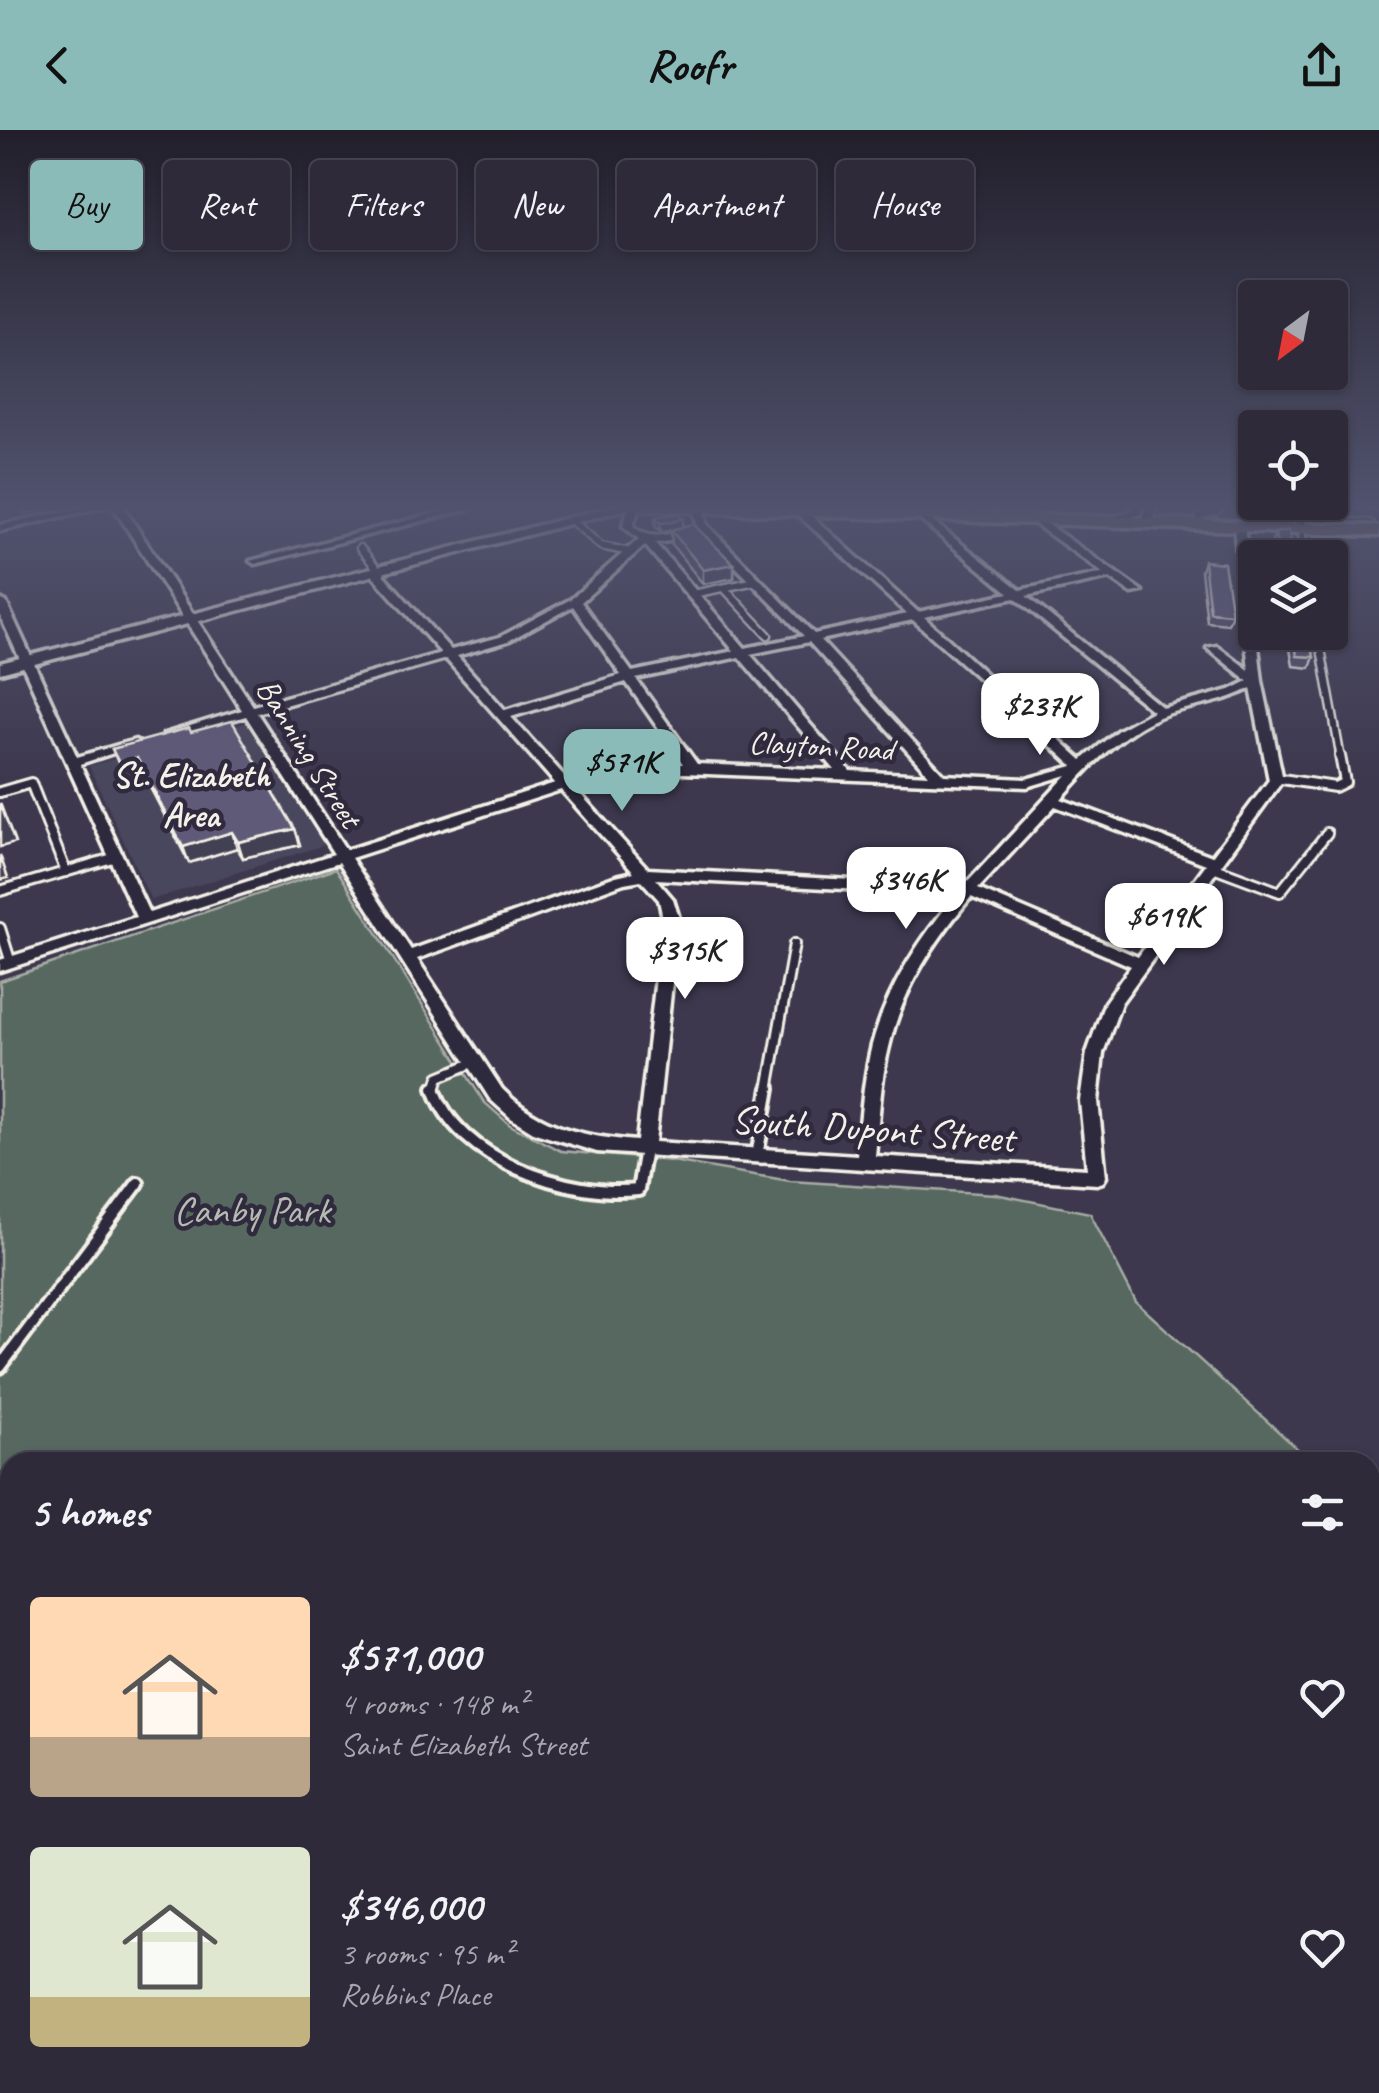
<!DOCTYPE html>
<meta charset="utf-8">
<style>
body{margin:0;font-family:Caveat,sans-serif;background:#363242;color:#f1f3f6;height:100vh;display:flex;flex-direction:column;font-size:38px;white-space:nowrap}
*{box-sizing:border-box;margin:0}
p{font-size:32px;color:#a7a7af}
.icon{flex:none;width:55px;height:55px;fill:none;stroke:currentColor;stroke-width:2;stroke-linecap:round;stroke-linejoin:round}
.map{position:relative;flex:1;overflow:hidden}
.panel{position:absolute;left:0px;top:1322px;width:1380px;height:642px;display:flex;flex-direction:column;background:#2e2a3a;border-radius:30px 30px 0 0;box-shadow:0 2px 8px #0004,0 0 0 2px #494654}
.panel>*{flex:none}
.top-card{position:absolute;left:30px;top:30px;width:1320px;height:90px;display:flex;gap:20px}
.needle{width:65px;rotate:212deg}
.buttons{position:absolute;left:1238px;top:150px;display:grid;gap:20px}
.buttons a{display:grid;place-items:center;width:110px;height:110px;border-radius:10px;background:#2e2a3a;box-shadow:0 2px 8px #0004,0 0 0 2px #494654;font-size:50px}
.price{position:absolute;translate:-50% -85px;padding:0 22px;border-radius:20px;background:#fff;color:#222;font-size:32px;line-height:65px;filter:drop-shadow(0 2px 5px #0008)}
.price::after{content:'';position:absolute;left:50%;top:60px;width:30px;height:22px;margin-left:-15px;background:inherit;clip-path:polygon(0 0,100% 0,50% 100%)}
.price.active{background:#8bbbb9;color:#111}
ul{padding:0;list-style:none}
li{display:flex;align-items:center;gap:30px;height:250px;padding:0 30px}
li span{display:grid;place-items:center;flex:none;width:280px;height:200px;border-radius:10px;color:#555}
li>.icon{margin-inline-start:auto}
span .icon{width:120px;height:120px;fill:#fffc;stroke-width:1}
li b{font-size:42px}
h2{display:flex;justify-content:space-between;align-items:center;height:120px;padding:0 30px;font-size:42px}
.chip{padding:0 35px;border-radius:10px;background:#2e2a3a;box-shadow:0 2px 8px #0004,0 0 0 2px #494654;font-size:35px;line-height:90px}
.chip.active{background:#8bbbb9;color:#111}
header{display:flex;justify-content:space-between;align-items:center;height:130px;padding:0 30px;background:#8bbbb9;color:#111;font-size:45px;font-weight:800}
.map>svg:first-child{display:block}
</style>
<header><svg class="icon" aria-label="back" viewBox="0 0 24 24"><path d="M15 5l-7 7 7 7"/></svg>Roofr<svg class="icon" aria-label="share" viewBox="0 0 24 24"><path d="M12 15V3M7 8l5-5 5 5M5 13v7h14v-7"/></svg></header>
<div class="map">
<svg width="1379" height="1963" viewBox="0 0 1379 1963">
<rect width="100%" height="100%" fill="#3d384e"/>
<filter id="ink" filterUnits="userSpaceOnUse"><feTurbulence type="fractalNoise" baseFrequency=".01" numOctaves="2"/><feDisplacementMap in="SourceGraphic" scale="20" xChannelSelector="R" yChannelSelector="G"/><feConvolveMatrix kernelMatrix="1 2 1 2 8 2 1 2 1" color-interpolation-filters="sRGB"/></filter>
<g filter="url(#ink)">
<path fill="#4a465d" d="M 997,375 L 1284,375 L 1287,389 L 996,378 Z
M 246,593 L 324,715 L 151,770 L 89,636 Z"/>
<path fill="#576860" stroke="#a6aca4" stroke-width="2.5" d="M 336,738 L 484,972 L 510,995 L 561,1021 L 672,1031 L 790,1051 L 995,1064 L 1090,1083 L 1136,1172 L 1312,1332 L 10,1332 L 10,1955 L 1370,1955 L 1370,1385 L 1379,1393 L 1379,1963 L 0,1963 L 0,851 Z"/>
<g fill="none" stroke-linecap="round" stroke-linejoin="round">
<defs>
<path id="lane-far3" d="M 25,375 L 27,379 L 46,375
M 1258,375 L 1269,397
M 1337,375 L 1349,383 L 1375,385 L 1379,391
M 573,392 L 601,416 L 630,422
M 1199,394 L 1200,386 L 1217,381 L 1222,375
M 1302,398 L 1303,428
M 360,418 L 381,443
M 724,458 L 768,505
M 693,464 L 756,451
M 1318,502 L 1341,629"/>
<path id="lane-far2" d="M 1275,648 L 1335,657 L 1345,652 L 1340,626
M 0,662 L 31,653 L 66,742
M 1213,737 L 1280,762 L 1327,703
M 0,761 L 116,727
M 0,798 L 11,833
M 435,960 L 439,947 L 475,932
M 768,960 L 794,814"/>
<path id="lane-far1" d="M 434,958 C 456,1030 570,1068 638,1060 L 645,1019
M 757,1026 L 769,958
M 0,1237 L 138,1053"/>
<path id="lane" d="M 0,1646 L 10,1694"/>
<path id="street" d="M 93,375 L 122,375 L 253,576 L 441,523 L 373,446 L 373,442 L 381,442 L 451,520 L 500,507 L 571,469 L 639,409 L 623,396 L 630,375 L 640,375 L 633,396 C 655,415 674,400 698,399 L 698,403 L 677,410 L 655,413 L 745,518 L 804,506 L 698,398 L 693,377 L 702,375 L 707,395 L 814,504 L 907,484 L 796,383 L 796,379 L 804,379 L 918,482 L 1009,463 L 917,387 L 916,385 L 921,382 L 1020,460 L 1103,443 L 1028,389 L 1037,387 L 1142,461 L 1132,463 L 1110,448 L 1026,466 L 1163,578 L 1230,560 L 1248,551 L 1207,518 L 1217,516 L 1249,540 L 1234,396 L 1239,393 L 1244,396 L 1262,551 L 1283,650 L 1121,873 L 1103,923 L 1098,971 L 1106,1047 L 1103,1052 L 1097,1054 L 597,1022 L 535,1003 L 511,988 L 490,969 L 339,732 L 0,841 L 0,830 L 136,787 L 0,485 L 0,469 L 6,472 L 77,627 L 135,610 L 141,614 L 80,634 L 149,783 L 334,724 L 246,586 L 170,608 L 164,604 L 242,580 L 112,375 L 0,401 L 0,395 ZM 645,415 L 734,521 L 632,542 L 581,472 ZM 1015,468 L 1153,581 L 1118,600 L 1082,630 L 1031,584 L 1023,584 L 1023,590 L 1073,636 L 1026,649 L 944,645 L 820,510 L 913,490 L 1001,568 L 1005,567 L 1005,561 L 924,487 ZM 573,476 L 621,545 L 505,580 L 457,526 L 508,511 ZM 809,512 L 929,645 L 850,641 L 750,524 ZM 739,527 L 835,640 L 697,634 L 636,549 ZM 446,529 L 555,653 L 346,720 L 257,583 ZM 626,552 L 683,634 L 634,633 L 567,649 L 511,587 ZM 1251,558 L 1269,650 L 1212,726 L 1061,669 C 1090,636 1126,597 1170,583 C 1197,575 1226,572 1251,558 ZM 634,641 L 1027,657 L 1067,645 L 964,756 L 648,739 L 573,656 ZM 561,660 L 634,742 L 616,746 L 411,820 L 351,728 ZM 1055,676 L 1206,734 L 1138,827 L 978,759 ZM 656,749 L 956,765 C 919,810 887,858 872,915 C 863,951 861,988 857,1025 L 655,1012 L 679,788 L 673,769 ZM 641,750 L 659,770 L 663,788 L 637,1011 C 585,1007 540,998 502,959 L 417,829 L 624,753 ZM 971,767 L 1131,836 L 1105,872 L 1087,923 L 1080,971 L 1087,1039 L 875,1026 C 879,989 880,952 889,917 C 902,859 934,812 971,767 Z
M 467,375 L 484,375 L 255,434 L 250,431 Z
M 970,375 L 980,375 L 978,389 L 969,387 Z
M 1133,375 L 1143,375 L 1141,383 C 1128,391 1107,397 1095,390 L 1124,384 L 1132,380 Z
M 1146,375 L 1156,375 L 1152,392 L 1147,395 L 1142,392 Z
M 1292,375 L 1302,375 L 1306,400 L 1297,398 Z"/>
<path id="secondary" d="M 618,375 L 642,375 L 0,543 L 0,533 Z"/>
<path id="primary" d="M 635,375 L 776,375 L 1379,396 L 1379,406 L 643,380 Z"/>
</defs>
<use href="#lane-far3" stroke="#f4f1e8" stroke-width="11"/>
<use href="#lane-far2" stroke="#f4f1e8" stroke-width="14"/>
<use href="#lane-far1" stroke="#f4f1e8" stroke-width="18"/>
<use href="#lane" stroke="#f4f1e8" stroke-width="20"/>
<use href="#street" stroke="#f4f1e8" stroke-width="7"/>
<use href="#secondary" stroke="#f4f1e8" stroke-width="7"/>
<use href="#primary" stroke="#f4f1e8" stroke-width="7"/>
<use href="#lane-far3" stroke="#2f2a3d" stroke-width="6"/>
<use href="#lane-far2" stroke="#2f2a3d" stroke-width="8"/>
<use href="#lane-far1" stroke="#2f2a3d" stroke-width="10"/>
<use href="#lane" stroke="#2f2a3d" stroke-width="12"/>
<use href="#street" fill="#2f2a3d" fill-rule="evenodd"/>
<use href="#secondary" fill="#2f2a3d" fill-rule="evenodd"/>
<use href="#primary" fill="#766a54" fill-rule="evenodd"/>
</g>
<path fill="#524d66" stroke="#f4f1e8" stroke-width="2.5" d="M 655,387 L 683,388 L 683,397 L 734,434 L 734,448 L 703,454 L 672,415 L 671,401 L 661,402 L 655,396 Z
M 1275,403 L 1294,428 L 1274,428 L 1272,412 Z
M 1204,431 L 1232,484 L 1228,494 L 1207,492 L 1201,441 Z
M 1287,502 L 1309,502 L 1314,527 L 1310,538 L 1293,536 Z
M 191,602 L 295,699 L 300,715 L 243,728 L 237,718 L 189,733 L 143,644 L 125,649 L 112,619 Z"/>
<path fill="#423f53" stroke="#f4f1e8" stroke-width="2.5" d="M 683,388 L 683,398 L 672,401 L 661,402 L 660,393 Z
M 734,434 L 734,448 L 703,454 L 703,440 Z
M 137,628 L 143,644 L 125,649 L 119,633 Z
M 0,673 L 15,713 L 0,717 Z
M 295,699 L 300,715 L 243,728 L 238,712 Z
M 232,702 L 237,718 L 189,733 L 183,717 Z
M 0,725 L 8,748 L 0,750 Z"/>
<path fill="#5f5a77" stroke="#f4f1e8" stroke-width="2.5" d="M 678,383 L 683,388 L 672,392 L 660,393 L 655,387 Z
M 693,394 L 734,434 L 703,440 L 671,400 Z
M 1289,400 L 1294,428 L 1279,428 L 1275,403 Z
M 1204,431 L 1224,433 L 1232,484 L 1210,482 Z
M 1293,502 L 1309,502 L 1314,527 L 1297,526 Z
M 232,591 L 295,699 L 238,712 L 232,702 L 183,717 L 137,628 L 119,633 L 112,619 L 189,598 L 191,602 Z"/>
</g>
<linearGradient id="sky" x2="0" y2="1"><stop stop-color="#221f2b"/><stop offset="0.58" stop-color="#51536e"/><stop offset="1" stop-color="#51536e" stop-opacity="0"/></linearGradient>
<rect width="1379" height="650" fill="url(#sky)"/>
<g text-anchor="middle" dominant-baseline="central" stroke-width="9" stroke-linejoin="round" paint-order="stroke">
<g font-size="32" fill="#f4f1e8" stroke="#2f2a3d">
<text transform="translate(821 616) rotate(3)">Clayton Road</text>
<text transform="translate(309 623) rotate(58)">Banning Street</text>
</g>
<g font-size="35" font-weight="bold" fill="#f4f1e8" stroke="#2f2a3d">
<text x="191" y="645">St. Elizabeth<tspan x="191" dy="40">Area</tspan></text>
</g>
<g font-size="40" fill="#f4f1e8" stroke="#2f2a3d">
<text transform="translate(873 999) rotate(4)">South Dupont Street</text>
</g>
<g font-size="40" fill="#b5bab2" stroke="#2f2a3d">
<text x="252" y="1080">Canby Park</text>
</g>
</g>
</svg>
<div class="buttons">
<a><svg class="needle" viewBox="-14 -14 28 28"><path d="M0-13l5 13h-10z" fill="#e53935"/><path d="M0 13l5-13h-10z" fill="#a7a7af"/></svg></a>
<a><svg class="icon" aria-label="locate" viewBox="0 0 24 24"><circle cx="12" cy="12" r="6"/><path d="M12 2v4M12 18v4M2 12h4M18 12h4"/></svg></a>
<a><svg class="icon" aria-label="layers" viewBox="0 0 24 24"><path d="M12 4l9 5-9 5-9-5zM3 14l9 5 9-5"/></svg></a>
</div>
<b class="price" style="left:1040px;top:628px">$237K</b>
<b class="price active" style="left:622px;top:684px">$571K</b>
<b class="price" style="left:906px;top:802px">$346K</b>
<b class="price" style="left:1164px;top:838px">$619K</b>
<b class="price" style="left:685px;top:872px">$315K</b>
<div class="top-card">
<a class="chip active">Buy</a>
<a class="chip">Rent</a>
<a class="chip">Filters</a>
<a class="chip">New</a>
<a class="chip">Apartment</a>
<a class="chip">House</a>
</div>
<section class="panel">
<h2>5 homes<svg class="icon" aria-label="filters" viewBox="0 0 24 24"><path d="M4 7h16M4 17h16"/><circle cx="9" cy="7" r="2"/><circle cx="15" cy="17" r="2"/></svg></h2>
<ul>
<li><span style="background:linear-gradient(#ffd9b3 70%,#b9a48a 0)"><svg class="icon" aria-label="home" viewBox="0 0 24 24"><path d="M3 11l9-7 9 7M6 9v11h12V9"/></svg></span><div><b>$571,000</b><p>4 rooms · 148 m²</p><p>Saint Elizabeth Street</p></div><svg class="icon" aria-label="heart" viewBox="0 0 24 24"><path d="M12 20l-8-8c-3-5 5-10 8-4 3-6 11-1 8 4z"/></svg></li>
<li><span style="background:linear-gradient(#dfe7d0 75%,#c2b280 0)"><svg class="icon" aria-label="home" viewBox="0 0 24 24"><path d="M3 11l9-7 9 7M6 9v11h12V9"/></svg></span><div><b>$346,000</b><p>3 rooms · 95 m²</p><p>Robbins Place</p></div><svg class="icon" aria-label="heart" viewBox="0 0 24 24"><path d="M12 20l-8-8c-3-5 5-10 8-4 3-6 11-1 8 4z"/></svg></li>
</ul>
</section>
</div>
